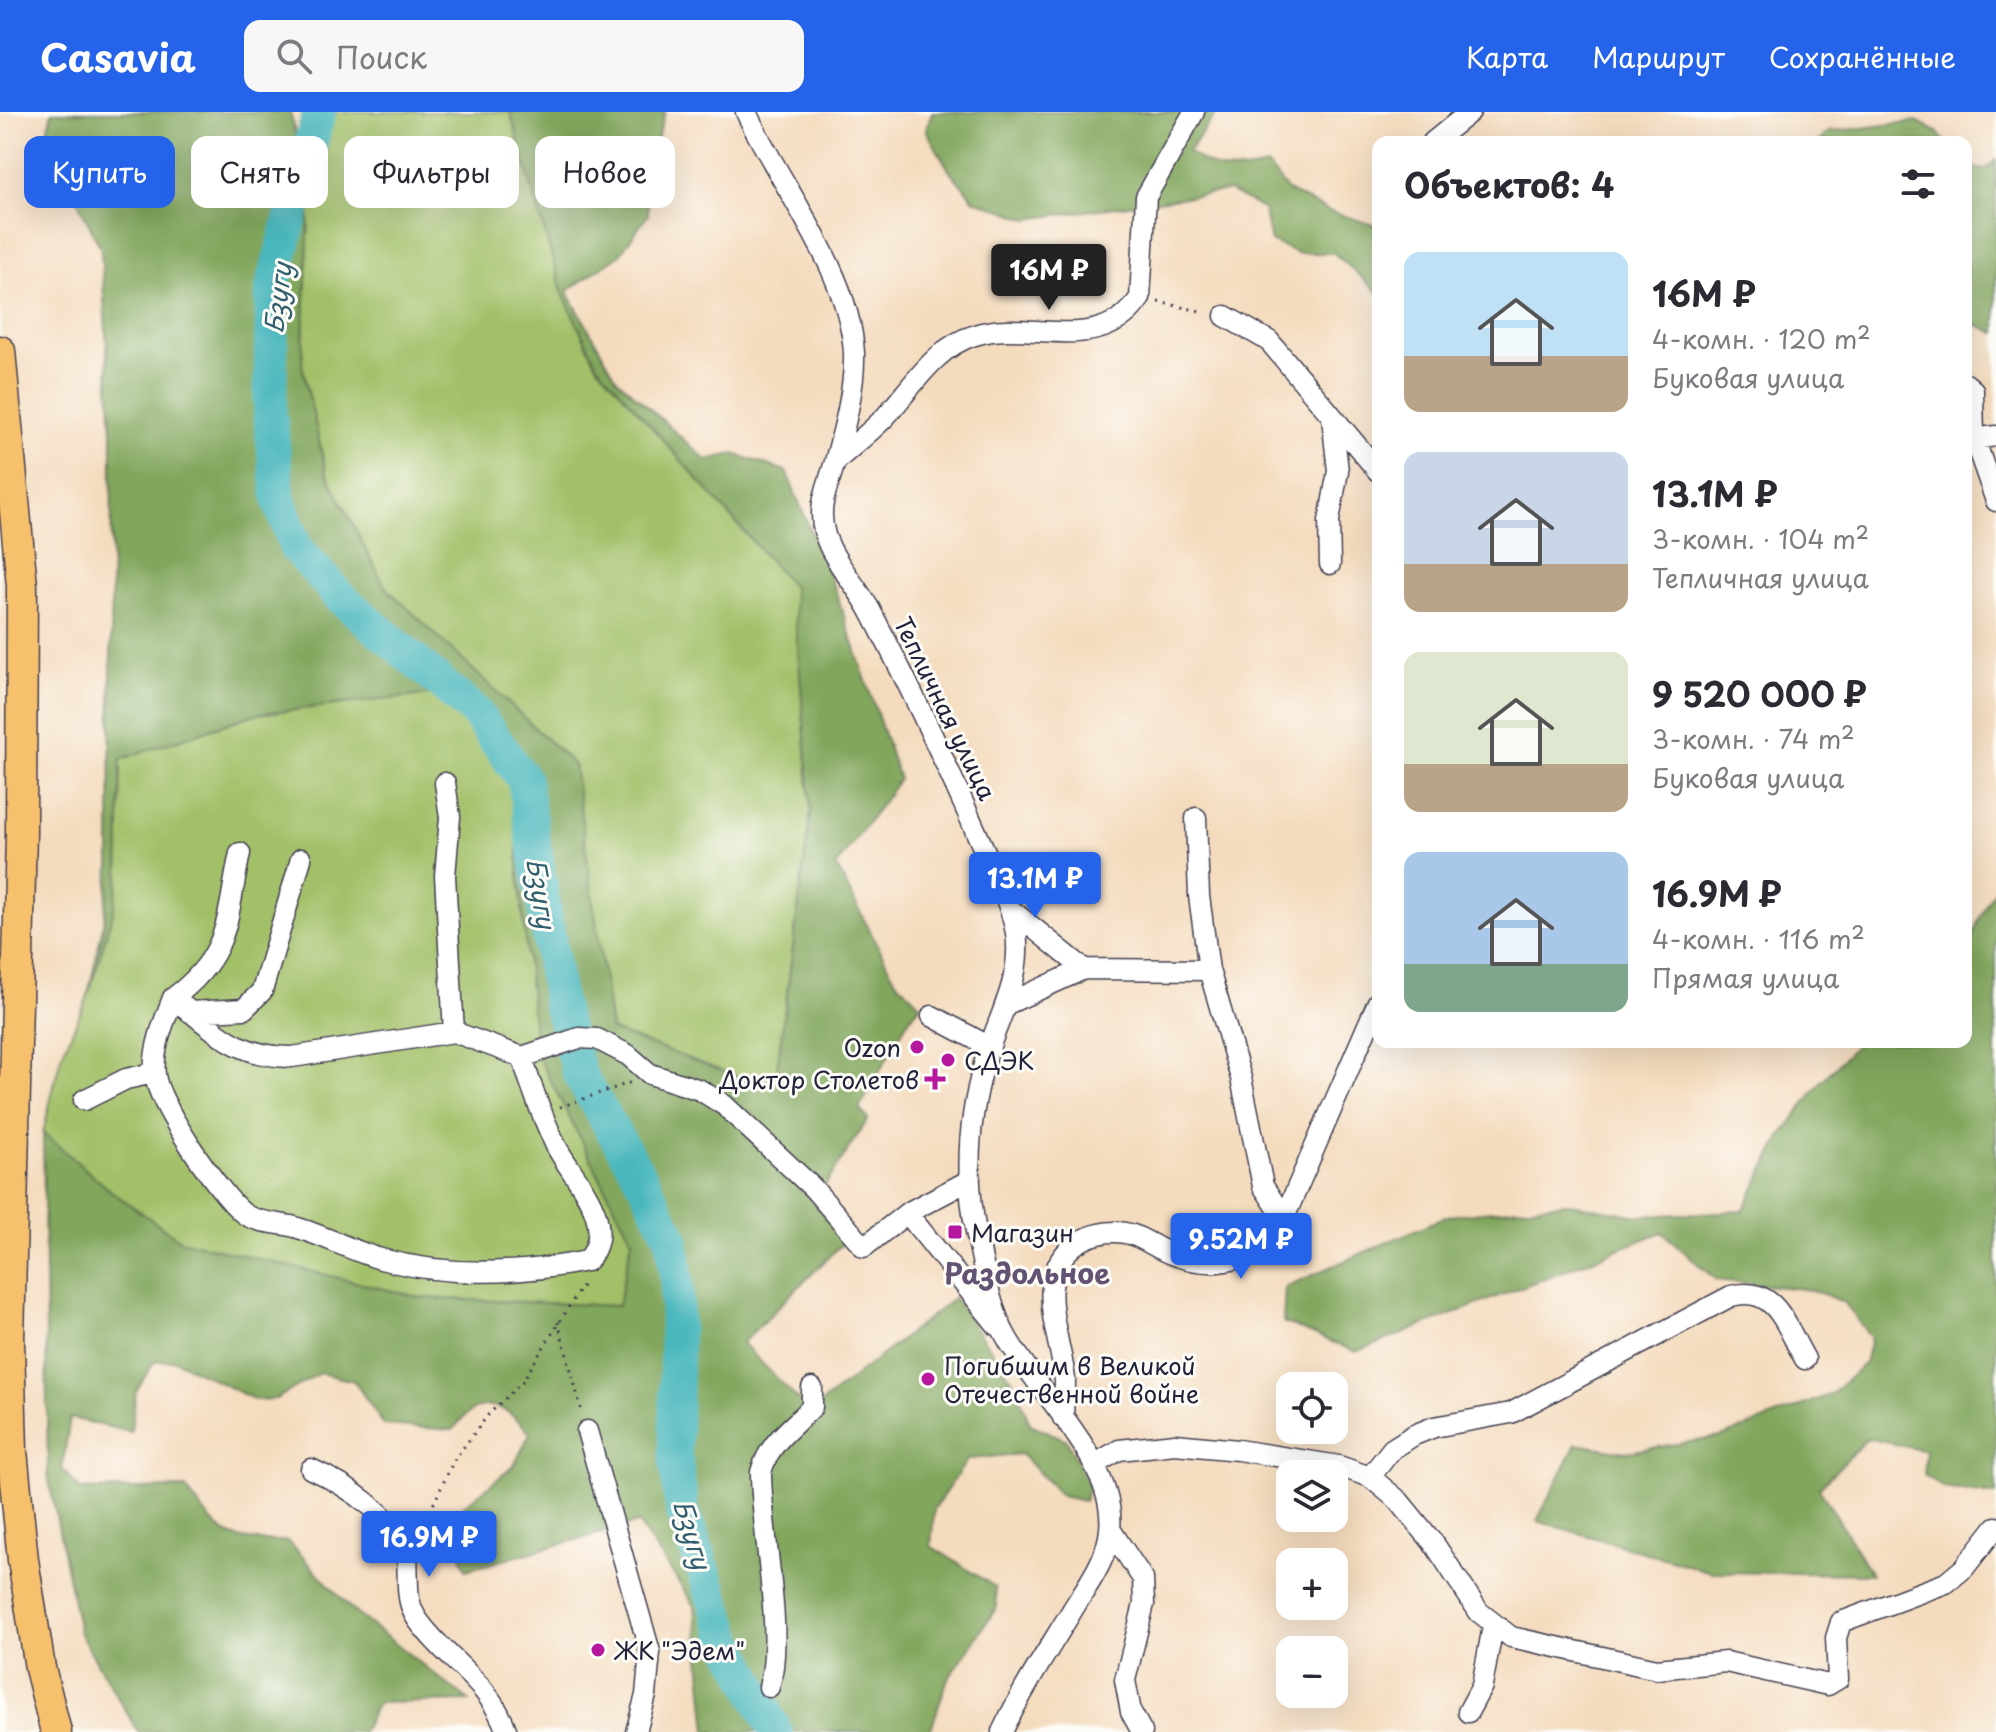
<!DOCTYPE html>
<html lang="ru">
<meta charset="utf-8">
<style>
body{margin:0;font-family:"Playpen Sans",sans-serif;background:#f7f7f7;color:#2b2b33;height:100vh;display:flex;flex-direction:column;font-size:30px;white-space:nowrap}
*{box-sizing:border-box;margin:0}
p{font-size:26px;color:#7c7c81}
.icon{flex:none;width:44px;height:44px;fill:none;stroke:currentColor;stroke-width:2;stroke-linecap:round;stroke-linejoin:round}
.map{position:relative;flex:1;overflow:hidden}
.details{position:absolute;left:1372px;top:24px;width:600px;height:912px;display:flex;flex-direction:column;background:#fff;border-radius:16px;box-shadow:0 8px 32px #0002}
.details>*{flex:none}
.banner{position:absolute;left:24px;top:24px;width:760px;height:72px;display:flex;gap:16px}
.tools{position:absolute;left:1276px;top:1260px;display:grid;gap:16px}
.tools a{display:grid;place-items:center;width:72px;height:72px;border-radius:16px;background:#fff;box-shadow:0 8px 32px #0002;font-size:40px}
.price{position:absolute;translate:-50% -68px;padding:0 18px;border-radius:8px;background:#2563eb;color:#fff;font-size:26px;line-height:52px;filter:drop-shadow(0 2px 4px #0008)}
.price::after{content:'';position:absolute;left:50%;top:48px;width:24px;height:18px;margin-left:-12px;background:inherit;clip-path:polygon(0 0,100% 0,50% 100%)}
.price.current{background:#222;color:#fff}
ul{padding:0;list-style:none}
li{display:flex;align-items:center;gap:24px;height:200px;padding:0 32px}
li span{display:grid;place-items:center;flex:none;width:224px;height:160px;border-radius:16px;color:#555}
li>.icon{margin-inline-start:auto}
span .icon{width:96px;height:96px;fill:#fffc;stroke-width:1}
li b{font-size:34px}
h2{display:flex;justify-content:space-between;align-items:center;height:96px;padding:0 32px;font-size:34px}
.tag{padding:0 28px;border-radius:16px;background:#fff;box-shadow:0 8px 32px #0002;font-size:28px;line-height:72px}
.tag.current{background:#2563eb;color:#fff}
header{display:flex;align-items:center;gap:48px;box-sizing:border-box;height:112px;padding:0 40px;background:#2563eb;color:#fff}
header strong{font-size:38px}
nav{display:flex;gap:44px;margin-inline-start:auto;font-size:28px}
.search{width:560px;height:72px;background:#f7f7f7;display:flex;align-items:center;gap:20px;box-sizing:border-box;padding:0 28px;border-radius:16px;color:#7c7c81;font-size:30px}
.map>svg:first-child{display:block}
</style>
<header>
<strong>Casavia</strong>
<div class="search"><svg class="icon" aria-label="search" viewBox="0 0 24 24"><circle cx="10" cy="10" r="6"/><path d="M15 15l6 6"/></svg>Поиск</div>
<nav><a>Карта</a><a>Маршрут</a><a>Сохранённые</a></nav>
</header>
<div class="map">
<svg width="1996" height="1620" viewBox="0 0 1996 1620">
<rect width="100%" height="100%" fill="#fdfcf7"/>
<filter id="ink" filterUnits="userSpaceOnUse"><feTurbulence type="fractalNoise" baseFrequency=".0125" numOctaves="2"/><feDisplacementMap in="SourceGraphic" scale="16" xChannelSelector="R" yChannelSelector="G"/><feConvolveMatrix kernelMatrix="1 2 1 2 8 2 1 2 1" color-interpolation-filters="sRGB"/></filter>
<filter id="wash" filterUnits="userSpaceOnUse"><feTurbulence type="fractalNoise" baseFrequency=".006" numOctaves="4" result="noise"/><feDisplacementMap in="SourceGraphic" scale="32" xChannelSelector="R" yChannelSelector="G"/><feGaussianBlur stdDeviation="1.8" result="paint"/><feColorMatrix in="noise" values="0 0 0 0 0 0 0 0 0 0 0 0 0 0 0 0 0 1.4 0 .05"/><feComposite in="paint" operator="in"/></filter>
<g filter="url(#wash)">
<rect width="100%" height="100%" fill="#f4dbbe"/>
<path fill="#a2c068" stroke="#627152" stroke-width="2" d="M 331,0 L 510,0 L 563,182 L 597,253 L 793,475 L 811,699 L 777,957 L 754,972 L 611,918 L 574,653 L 385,475 L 326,360 L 302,253 L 310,83 Z
M 451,580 L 516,641 L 518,750 L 536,940 L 632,1128 L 619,1194 L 422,1186 L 180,1128 L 112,1080 L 43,1021 L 61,944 L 87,887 L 119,765 L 121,647 L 255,602 Z"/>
<path fill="#81a65c" stroke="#52644c" stroke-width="2" d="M 52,0 L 290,0 L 310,83 L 302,253 L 326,360 L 385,475 L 574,653 L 611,918 L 754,971 L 777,957 L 811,699 L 793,475 L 597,253 L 563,182 L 510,0 L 665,0 L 647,62 L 648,103 L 619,143 L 567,179 L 617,267 L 706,348 L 734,342 L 786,359 L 836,480 L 899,667 L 836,754 L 895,867 L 921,893 L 907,910 L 859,997 L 868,1007 L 814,1091 L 844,1130 L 742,1231 L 810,1300 L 954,1186 L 1015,1272 L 1030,1312 L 1067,1328 L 1089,1375 L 1084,1389 L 1061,1384 L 1021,1342 L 968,1347 L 934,1397 L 931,1434 L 995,1475 L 997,1495 L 947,1569 L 930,1620 L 707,1620 L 695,1494 L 638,1411 L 466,1458 L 455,1424 L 463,1394 L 514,1354 L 530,1321 C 503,1289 479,1282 453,1318 L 384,1313 L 354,1269 L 320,1261 L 276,1287 L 255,1288 L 175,1248 L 154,1250 L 136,1279 L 131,1320 L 70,1306 L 62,1357 L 80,1378 L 186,1376 C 223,1426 224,1430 288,1429 L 352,1498 L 469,1589 L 377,1591 L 362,1620 L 138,1620 L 79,1520 L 48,1363 L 43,1021 L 112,1080 L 180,1128 L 422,1186 L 618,1194 L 632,1128 L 536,940 L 518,750 L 516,641 L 451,580 L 255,602 L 121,647 L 119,765 L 114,797 L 87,887 L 104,810 L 110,754 L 112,321 L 101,137 L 46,24 Z
M 932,0 L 1217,0 L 1188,40 C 1224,63 1227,61 1268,54 L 1288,79 L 1328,99 L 1378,114 L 1378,180 L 1334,141 L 1297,141 L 1271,129 L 1263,97 L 1229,79 L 1028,107 L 974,88 L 949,58 L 926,18 Z
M 1917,9 L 1937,20 L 1945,30 L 1818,30 L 1829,20 Z
M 1996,48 L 1996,221 L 1966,208 L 1966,54 L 1985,58 Z
M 1996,775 L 1996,1383 L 1943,1376 L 1924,1363 L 1926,1339 L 1867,1326 L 1819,1376 L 1871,1462 L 1711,1460 L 1537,1409 L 1576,1332 L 1626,1340 L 1721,1325 L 1832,1282 L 1865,1251 L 1871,1226 L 1844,1190 L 1812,1178 L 1716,1168 L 1662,1120 L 1356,1240 L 1283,1210 L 1285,1175 L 1447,1104 L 1565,1091 L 1639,1104 L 1743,1099 L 1782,1023 L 1821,970 L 1859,930 L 1966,930 C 1966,867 1960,830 1996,775 Z"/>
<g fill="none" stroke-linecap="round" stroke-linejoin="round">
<path stroke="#48b7bd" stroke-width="34" d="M 319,0 L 272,176 L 270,302 L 279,388 L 296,436 L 341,486 L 476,601 L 524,668 L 559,892 L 579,962 L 645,1073 L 672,1127 L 677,1171 L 675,1342 L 682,1398 L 728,1527 L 776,1620"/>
</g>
</g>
<g filter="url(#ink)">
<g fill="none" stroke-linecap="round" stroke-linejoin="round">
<defs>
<path id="minor" d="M 746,0 C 780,73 850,160 854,241 C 855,275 845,313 836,346 C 829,374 816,393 825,423 C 834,451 856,472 870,498 C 909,572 944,647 977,722 C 991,754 1010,787 1016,821 C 1023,867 997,907 985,949 C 968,1007 964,1064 977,1124 C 984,1156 990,1197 1007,1226 C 1038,1281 1117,1351 1110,1418 C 1107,1448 1088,1472 1073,1497 C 1049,1537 1022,1577 1002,1620
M 1433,30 L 1470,0
M 1225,204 L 1269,229 L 1378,359
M 1966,272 L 1973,278 L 1974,326 L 1996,389
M 1966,328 L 1996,324
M 836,349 C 852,334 871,320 886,304 C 913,274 935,235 975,223 C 1030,205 1099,246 1140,186 L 1146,85 L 1194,0
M 1330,452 L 1329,409 L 1338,359 L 1332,305
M 445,671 L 450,705 L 445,764 L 454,920
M 1196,706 L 1199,784 L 1209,858 L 1241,966 L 1263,1074 L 1284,1106
M 240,741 C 226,807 231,843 173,886 C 215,918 236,945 292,945 L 454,920 L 522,945 L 579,926 L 597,927 L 628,943 L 650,962 L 700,978 L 724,993 L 813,1076 L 864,1135 L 907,1101 L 997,1213
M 1010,797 L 1084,857
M 173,886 C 164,909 152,939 155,963 C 158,992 220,1083 243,1101 C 255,1111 280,1111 295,1115 C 325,1124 352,1139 381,1147 C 448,1165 521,1162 587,1149 C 621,1110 571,1065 555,1032 C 542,1003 531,975 522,945
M 1005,893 L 1084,857 L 1209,858
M 190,900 L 244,897 L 262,879 L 301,747
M 932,904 L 990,935
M 84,988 L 126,967 L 154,961
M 907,1101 L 968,1069
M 1063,1306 C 1063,1294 1065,1281 1065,1269 C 1062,1227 1032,1169 1072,1135 C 1087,1122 1111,1117 1130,1122 C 1146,1127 1159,1138 1174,1143 C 1218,1159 1263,1148 1284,1106 L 1378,890
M 587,1319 L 650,1540 L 646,1583 L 636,1620
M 1094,1353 L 1119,1338 L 1175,1332 L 1238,1338 L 1339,1354 L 1370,1365 L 1399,1389 L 1435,1433 L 1479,1500 L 1511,1525 L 1657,1557 L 1726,1550 L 1828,1573 L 1838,1567 L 1836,1526 L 1841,1510 L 1946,1471 L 1964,1456 L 1996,1415
M 311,1357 C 342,1371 404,1409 407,1446 C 409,1469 404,1491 420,1511 C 451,1552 489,1569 507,1620
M 1370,1365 L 1392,1337 L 1414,1323 L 1434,1315 L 1511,1301 L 1731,1184 C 1776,1172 1785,1213 1805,1247
M 1110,1417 L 1143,1467 L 1144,1492 L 1125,1568 L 1131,1600 L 1142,1620
M 769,1575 C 785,1521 761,1421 761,1360 C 770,1329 791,1317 812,1295 L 812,1276
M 1468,1600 L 1482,1574 L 1493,1514"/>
<path id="highway" d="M 0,239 L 22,474 L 21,721 L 9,1229 L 12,1339 L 23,1448 L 40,1556 L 56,1620"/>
</defs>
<use href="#minor" stroke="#423e4f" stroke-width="23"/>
<use href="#highway" stroke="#423e4f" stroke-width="33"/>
<path stroke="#423e4f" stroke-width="3" stroke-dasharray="2 6" stroke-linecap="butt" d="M 1158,190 L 1205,200
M 560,995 L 632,970
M 558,1210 L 582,1300
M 420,1421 L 454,1348 L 488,1303 L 522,1270 L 585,1169"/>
<use href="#minor" stroke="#fff" stroke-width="20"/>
<use href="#highway" stroke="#f7c06c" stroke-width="30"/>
</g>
</g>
<g fill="#b5179e" stroke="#fdfcf7" stroke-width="3">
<circle cx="917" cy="935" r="8"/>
<circle cx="948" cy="948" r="8"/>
<path d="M931 955h8v8h8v8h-8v8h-8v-8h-8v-8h8z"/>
<rect x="947" y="1112" width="16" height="16" rx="4"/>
<circle cx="928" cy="1267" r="8"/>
<circle cx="598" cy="1538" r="8"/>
</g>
<g text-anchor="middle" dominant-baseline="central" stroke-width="6" stroke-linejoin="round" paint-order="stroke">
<g font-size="24" fill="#22223b" stroke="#fdfcf7">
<text transform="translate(946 596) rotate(64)">Тепличная улица</text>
</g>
<g font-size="24" fill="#22223b" stroke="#fdfcf7" text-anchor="start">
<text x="901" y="935" text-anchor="end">Ozon</text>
<text x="964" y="948">СДЭК</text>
<text x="919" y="967" text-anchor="end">Доктор Столетов</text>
<text x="971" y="1120">Магазин</text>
<text x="944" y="1253">Погибшим в Великой<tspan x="944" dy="28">Отечественной войне</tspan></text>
<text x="614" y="1538">ЖК "Эдем"</text>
</g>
<g font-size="26" font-style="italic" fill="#315e6f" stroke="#fdfcf7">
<text transform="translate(277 186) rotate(-83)">Бзугу</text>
<text transform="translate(542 781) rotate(81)">Бзугу</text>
<text transform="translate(693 1422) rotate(73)">Бзугу</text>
</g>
<g font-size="28" font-weight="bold" fill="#625274" stroke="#fdfcf7">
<text x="1027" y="1160">Раздольное</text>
</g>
</g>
</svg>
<div class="tools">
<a><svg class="icon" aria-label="locate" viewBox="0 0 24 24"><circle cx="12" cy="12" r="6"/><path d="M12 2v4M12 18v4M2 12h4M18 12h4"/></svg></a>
<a><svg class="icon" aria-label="layers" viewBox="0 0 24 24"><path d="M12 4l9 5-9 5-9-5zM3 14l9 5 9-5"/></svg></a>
<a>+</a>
<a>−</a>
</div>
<b class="price current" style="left:1049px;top:200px">16M ₽</b>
<b class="price" style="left:1035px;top:808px">13.1M ₽</b>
<b class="price" style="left:1241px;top:1169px">9.52M ₽</b>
<b class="price" style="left:429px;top:1467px">16.9M ₽</b>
<div class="banner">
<a class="tag current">Купить</a>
<a class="tag">Снять</a>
<a class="tag">Фильтры</a>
<a class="tag">Новое</a>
</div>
<section class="details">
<h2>Объектов: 4<svg class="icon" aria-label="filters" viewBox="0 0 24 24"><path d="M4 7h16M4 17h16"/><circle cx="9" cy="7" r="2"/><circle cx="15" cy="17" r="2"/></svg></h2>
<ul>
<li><span style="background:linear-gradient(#bfe0f5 65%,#b9a48a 0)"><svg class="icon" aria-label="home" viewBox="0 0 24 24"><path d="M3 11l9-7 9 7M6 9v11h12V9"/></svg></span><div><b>16M ₽</b><p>4-комн. · 120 m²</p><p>Буковая улица</p></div></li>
<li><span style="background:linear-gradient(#c9d6e8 70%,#b9a48a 0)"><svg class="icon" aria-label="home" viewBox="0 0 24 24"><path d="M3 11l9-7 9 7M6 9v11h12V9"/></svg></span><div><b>13.1M ₽</b><p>3-комн. · 104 m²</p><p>Тепличная улица</p></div></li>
<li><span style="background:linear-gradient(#dfe7d0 70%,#b9a48a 0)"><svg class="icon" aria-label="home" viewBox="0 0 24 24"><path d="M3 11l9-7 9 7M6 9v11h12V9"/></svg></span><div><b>9 520 000 ₽</b><p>3-комн. · 74 m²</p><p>Буковая улица</p></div></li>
<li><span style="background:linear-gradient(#a9c7e8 70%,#7fa58c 0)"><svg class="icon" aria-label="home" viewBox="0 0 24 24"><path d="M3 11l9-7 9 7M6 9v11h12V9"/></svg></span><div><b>16.9M ₽</b><p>4-комн. · 116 m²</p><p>Прямая улица</p></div></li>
</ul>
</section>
</div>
